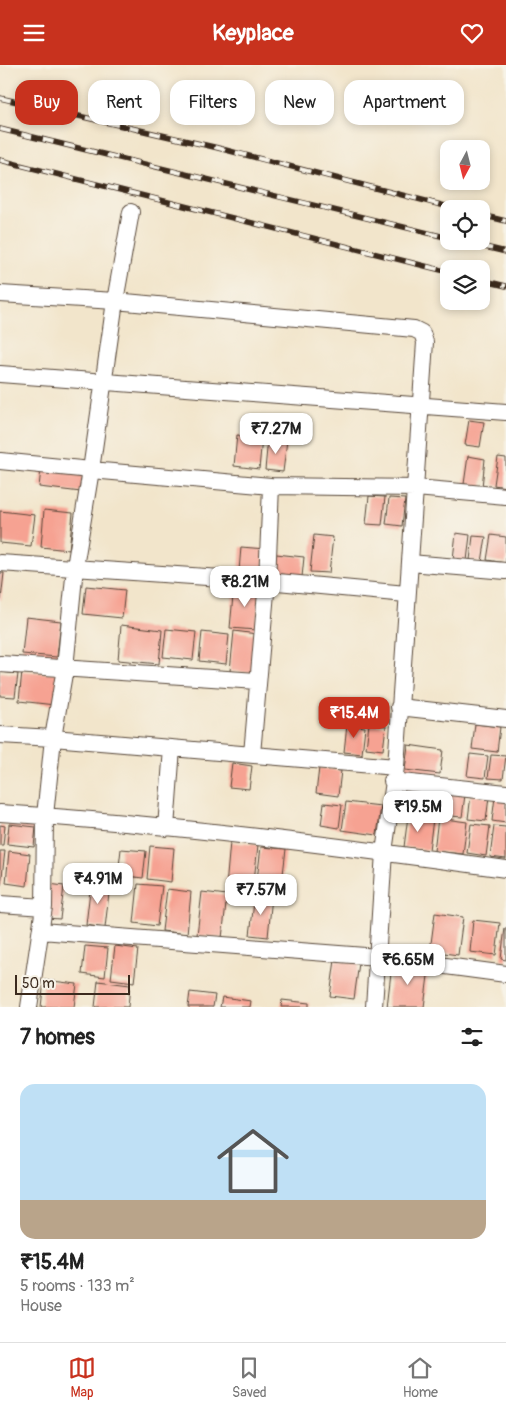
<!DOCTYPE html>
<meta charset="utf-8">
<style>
body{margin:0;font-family:Pangolin,sans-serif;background:#f6f6f6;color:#222;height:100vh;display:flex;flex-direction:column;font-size:19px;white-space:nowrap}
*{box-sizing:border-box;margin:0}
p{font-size:16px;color:#767676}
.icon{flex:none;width:28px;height:28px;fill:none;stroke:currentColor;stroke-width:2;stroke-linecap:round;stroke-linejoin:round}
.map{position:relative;height:942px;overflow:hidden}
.drawer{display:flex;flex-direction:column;background:#fff;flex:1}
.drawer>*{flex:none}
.banner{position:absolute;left:15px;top:15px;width:476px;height:45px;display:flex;gap:10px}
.needle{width:32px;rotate:187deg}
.tools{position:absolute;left:440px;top:75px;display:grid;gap:10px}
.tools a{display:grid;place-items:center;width:50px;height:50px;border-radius:10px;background:#fff;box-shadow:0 2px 8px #0003;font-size:25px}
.scale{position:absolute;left:15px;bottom:12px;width:115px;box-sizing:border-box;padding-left:5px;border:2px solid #3b2a1e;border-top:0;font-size:14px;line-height:18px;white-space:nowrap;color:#3b2a1e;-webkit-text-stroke:4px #f7f3e8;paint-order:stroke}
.price{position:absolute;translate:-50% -42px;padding:0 11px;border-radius:10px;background:#fff;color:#222;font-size:16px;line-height:32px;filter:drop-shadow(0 1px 2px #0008)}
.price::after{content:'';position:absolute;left:50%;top:30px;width:15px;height:11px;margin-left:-8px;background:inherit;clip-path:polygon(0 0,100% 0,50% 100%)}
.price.on{background:#c8321e;color:#fff}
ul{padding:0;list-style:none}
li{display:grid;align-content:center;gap:10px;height:265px;padding:0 20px}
li span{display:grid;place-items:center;height:155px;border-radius:15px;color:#555}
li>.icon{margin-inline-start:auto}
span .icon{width:90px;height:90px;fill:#fffc;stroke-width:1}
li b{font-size:21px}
h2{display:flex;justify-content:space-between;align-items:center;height:60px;padding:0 20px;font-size:21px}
.tag{padding:0 18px;border-radius:15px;background:#fff;box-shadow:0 2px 8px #0003;font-size:18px;line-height:45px}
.tag.on{background:#c8321e;color:#fff}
header{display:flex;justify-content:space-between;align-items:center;height:65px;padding:0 20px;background:#c8321e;color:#fff;font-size:22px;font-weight:700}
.tab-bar{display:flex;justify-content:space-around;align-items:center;height:70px;border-top:1px solid #e0e0e0;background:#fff;font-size:14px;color:#767676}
.tab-bar a{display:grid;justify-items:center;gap:2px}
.tab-bar .on{color:#c8321e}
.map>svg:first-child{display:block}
</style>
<header><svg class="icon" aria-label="menu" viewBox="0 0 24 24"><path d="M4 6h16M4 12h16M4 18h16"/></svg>Keyplace<svg class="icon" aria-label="heart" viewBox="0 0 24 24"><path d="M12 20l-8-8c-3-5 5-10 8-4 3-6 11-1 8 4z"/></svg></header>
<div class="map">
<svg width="506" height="942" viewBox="0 0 506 942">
<rect width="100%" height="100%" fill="#f7f3e8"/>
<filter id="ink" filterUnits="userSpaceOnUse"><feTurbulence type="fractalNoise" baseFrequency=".02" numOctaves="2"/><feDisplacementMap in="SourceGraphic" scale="10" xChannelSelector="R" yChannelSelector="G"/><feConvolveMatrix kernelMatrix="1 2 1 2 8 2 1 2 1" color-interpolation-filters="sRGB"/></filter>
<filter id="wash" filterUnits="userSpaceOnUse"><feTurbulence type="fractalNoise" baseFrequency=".0096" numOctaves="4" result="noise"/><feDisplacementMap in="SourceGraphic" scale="20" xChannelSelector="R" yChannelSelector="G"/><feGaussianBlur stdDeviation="1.12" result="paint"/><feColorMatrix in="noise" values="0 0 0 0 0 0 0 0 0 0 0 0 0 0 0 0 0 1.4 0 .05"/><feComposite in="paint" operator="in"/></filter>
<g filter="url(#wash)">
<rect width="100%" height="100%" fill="#f2e5cb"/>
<g id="blocks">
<path fill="#f6a292" d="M 469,355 L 484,357 L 480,382 L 465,380 Z
M 237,370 L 262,373 L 259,404 L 234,401 Z
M 268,373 L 287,375 L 283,407 L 265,405 Z
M 468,391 L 485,394 L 482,422 L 464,419 Z
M 498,392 L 506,393 L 506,422 L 494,420 Z
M 41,404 L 83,409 L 81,427 L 39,422 Z
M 369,431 L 385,432 L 382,460 L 366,459 Z
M 389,433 L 405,434 L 402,461 L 386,459 Z
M 44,445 L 73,448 L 69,485 L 41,482 Z
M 0,446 L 35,450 L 31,481 L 0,478 Z
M 456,468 L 470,470 L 467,496 L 453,494 Z
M 314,470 L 333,472 L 329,508 L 310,507 Z
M 491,470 L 506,472 L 506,498 L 487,495 Z
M 473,471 L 486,472 L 482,497 L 470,495 Z
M 241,482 L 265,484 L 263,509 L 239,506 Z
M 276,489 L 304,492 L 302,512 L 274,509 Z
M 0,508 L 4,508 L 1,535 L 0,535 Z
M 234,520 L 260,523 L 256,565 L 230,563 Z
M 86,521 L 125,525 L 122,553 L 83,549 Z
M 26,552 L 61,556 L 57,592 L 22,589 Z
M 121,560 L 162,565 L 159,599 L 118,595 Z
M 166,564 L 196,567 L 193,595 L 163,592 Z
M 234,566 L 257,569 L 253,608 L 230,606 Z
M 202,567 L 229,570 L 226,599 L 199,596 Z
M 22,606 L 59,609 L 55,640 L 19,636 Z
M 0,607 L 18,609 L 15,632 L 0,631 Z
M 369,659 L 386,661 L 383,685 L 366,683 Z
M 475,659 L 500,662 L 497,687 L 472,684 Z
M 347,660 L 365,662 L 362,689 L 344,687 Z
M 408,680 L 443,685 L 440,709 L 405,705 Z
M 470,689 L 488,691 L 485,713 L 467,711 Z
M 491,690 L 506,691 L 503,714 L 488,713 Z
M 232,698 L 252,701 L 249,724 L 229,722 Z
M 319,703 L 341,706 L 338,731 L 316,728 Z
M 407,723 L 437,726 L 434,750 L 404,746 Z
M 443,727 L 465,730 L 462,752 L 440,750 Z
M 471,730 L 489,732 L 486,756 L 468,754 Z
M 495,732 L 506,734 L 506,758 L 492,756 Z
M 346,737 L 381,741 L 377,770 L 342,765 Z
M 324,738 L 342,740 L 339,763 L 321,760 Z
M 408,751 L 433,754 L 429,785 L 404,782 Z
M 438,753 L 467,757 L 463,789 L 434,786 Z
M 9,759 L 36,762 L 34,782 L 7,779 Z
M 471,759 L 490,761 L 486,791 L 467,788 Z
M 0,760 L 5,761 L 3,780 L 0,780 Z
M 494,761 L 506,762 L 506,794 L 490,792 Z
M 230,777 L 258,780 L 253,825 L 226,822 Z
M 150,781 L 174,783 L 171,817 L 147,814 Z
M 261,782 L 286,784 L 281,826 L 256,823 Z
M 121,784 L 146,786 L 143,813 L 118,810 Z
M 0,786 L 5,786 L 1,820 L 0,820 Z
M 9,786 L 30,789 L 27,821 L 6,818 Z
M 91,817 L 110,819 L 105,863 L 86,860 Z
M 49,819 L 64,821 L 60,854 L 46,853 Z
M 138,819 L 162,821 L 157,861 L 134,858 Z
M 167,824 L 191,827 L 187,869 L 162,866 Z
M 202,827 L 227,830 L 222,873 L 197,870 Z
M 255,829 L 272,831 L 268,872 L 250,870 Z
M 435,848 L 463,852 L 458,890 L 430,886 Z
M 473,855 L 500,858 L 496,890 L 470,887 Z
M 505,863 L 506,863 L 506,895 L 501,894 Z
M 85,881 L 108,883 L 105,912 L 82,909 Z
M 115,881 L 138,884 L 134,917 L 111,914 Z
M 335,895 L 359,898 L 354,934 L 330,931 Z
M 392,899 L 429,903 L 424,942 L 387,942 Z
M 44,915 L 77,919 L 74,942 L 41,942 Z
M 98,916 L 130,920 L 128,942 L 95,942 Z
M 190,927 L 215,930 L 213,942 L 188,942 Z
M 222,932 L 251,936 L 250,942 L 220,942 Z
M 282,935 L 309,938 L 309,942 L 281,942 Z"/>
</g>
</g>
<g filter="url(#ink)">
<use href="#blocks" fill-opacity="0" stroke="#564638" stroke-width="1"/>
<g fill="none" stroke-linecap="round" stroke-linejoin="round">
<defs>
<path id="minor" d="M 0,229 L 115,236 L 414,264 L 422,268 L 425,277 L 396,702 L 384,787 L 374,942
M 0,309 L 506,347
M 0,396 L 91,405 L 115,236 L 131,147
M 0,498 L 267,516 L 406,529
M 410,498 L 506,506
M 0,599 L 257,616
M 399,642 L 506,654
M 0,670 L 53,673 L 45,751 L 44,842 L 29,942
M 252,689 L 267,516 L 271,421
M 396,702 L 53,673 L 65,603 L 75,502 L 91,405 L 271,421 L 416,423 L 506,431
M 392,716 L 506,728
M 0,748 C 169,759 338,781 506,804
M 166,763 L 172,683
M 0,839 L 44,842
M 41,866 L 378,892 L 506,909"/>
</defs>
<use href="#minor" stroke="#564638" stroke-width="18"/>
<use href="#minor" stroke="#fff" stroke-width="16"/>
<defs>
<path id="rail" d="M 0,33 L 214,82 L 457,144
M 0,64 L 449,173
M 0,95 L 449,207
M 481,150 L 506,156
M 460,176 L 506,187
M 481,215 L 506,221"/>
</defs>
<use href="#rail" stroke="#3b2a1e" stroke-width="5.5"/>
<use href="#rail" stroke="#f7f3e8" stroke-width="4" stroke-dasharray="11" stroke-linecap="butt"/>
</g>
</g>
</svg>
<div class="tools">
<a><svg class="needle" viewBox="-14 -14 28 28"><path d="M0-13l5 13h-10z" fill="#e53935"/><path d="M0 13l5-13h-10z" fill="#767676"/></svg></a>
<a><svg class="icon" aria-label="locate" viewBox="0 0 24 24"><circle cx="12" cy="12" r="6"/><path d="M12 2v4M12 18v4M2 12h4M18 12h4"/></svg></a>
<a><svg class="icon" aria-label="layers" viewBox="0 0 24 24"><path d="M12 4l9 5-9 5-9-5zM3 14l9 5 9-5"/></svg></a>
</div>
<div class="scale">50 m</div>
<b class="price" style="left:276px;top:390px">₹7.27M</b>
<b class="price" style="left:245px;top:543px">₹8.21M</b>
<b class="price on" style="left:354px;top:674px">₹15.4M</b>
<b class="price" style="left:418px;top:768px">₹19.5M</b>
<b class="price" style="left:98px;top:840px">₹4.91M</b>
<b class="price" style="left:261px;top:851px">₹7.57M</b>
<b class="price" style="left:408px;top:921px">₹6.65M</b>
<div class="banner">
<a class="tag on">Buy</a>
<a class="tag">Rent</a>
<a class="tag">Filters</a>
<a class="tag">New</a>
<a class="tag">Apartment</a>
</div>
</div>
<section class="drawer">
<h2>7 homes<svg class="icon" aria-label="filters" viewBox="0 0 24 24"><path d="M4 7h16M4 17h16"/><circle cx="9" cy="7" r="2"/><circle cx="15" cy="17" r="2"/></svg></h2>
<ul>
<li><span style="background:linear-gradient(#bfe0f5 75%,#b9a48a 0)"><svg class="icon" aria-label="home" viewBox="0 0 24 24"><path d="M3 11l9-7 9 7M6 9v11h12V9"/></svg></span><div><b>₹15.4M</b><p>5 rooms · 133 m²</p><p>House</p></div></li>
</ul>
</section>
<nav class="tab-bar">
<a class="on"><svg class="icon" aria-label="map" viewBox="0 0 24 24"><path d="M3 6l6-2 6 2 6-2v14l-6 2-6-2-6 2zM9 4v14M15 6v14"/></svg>Map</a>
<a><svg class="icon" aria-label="saved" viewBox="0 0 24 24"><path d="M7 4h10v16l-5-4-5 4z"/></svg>Saved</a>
<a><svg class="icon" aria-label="home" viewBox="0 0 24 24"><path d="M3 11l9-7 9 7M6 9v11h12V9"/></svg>Home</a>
</nav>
